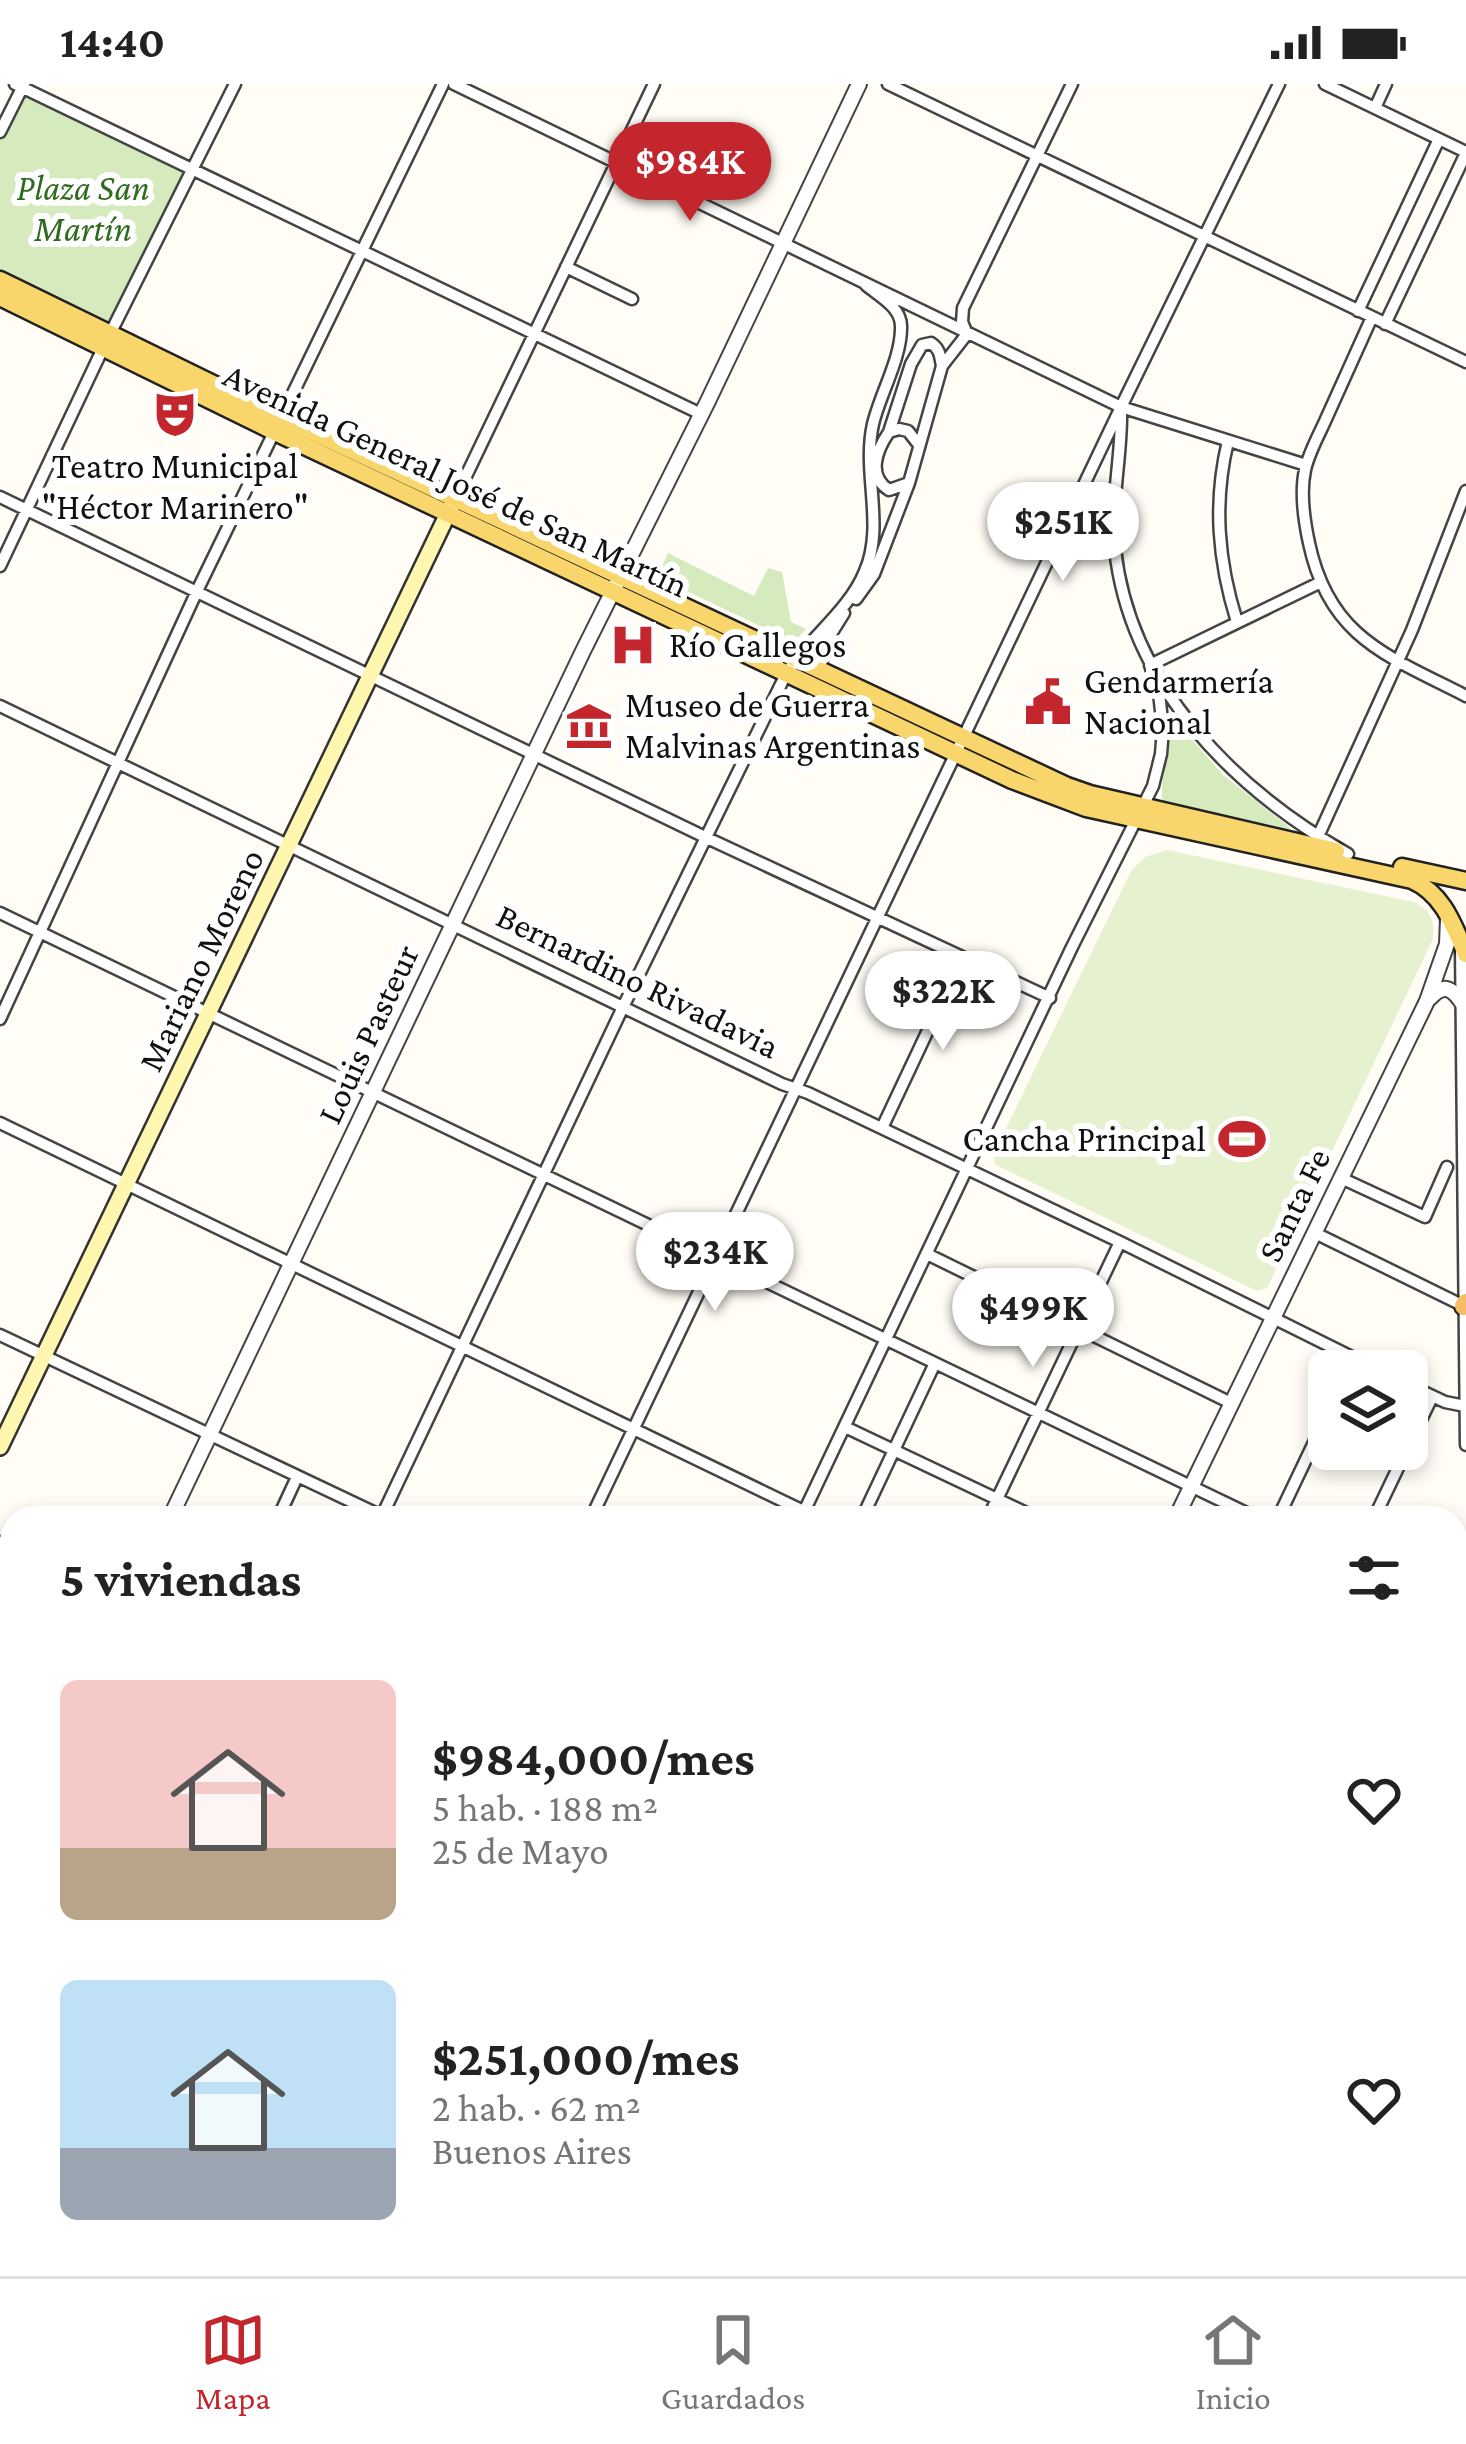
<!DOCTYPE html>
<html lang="es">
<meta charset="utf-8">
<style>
body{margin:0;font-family:"Crimson Pro",serif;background:#f2f2f2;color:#222;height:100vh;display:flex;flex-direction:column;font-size:45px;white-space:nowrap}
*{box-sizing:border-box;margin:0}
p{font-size:39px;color:#767676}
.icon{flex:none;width:66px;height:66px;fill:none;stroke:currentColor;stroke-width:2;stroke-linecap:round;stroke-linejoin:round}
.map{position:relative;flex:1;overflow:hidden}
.drawer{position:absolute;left:0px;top:1422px;width:1467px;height:771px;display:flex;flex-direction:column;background:#fff;border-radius:36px 36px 0 0;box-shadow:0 6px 18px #0003}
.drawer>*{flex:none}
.buttons{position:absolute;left:1308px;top:1266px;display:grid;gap:24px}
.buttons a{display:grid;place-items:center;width:120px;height:120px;border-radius:18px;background:#fff;box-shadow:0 6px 18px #0003;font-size:60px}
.price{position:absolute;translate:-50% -102px;padding:0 27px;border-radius:42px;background:#fff;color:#222;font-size:39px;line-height:78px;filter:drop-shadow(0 3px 6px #0008)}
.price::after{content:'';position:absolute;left:50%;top:72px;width:36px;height:27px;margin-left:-18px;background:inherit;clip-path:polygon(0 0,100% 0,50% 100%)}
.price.on{background:#c4262e;color:#fff}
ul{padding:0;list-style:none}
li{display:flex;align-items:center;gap:36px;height:300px;padding:0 60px}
li span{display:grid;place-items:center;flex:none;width:336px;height:240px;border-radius:18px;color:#555}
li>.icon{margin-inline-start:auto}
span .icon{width:144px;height:144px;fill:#fffc;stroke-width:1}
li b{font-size:51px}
h2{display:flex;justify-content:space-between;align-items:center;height:144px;padding:0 60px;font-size:51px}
.status{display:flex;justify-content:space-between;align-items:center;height:84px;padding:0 60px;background:#fff;direction:ltr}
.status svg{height:33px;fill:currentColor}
.tabs{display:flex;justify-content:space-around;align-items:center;height:168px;border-top:3px solid #e0e0e0;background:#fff;font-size:33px;color:#767676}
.tabs a{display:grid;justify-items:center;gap:6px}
.tabs .on{color:#c4262e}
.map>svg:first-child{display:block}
</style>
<div class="status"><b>14:40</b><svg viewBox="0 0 49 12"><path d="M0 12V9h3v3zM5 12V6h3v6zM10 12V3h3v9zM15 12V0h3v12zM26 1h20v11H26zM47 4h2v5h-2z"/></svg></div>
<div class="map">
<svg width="1466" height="2192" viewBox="0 0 1466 2192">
<rect width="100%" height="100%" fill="#fffdf5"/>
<path fill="#d5ebbd" d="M 22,3 L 194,84 L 110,250 L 0,196 L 0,48 Z
M 668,469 L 754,512 L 768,484 L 782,488 L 791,538 L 806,545 L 794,558 L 657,493 Z
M 1175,641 L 1180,642 L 1223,691 L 1289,743 L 1289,748 L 1163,719 C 1159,704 1168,668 1169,648 Z"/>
<path fill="#e6f2cf" d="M 1167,766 L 1414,818 C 1430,825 1437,840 1432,857 L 1267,1204 L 1257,1207 L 996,1081 L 993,1071 L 1131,787 L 1145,773 Z"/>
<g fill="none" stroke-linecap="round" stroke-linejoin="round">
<defs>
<path id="minor" d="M 15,0 L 701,330
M 454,0 L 1121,323 L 1306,381
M 888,0 L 1466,278
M 1325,0 L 1466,68
M 1375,24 L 1386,0
M 0,48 L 24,0
M 566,183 L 632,215
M 1358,227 L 1439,55
M 1372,233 C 1357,267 1341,301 1326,335 C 1319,351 1309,368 1305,386 C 1300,409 1304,436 1309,459 C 1329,554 1388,572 1466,612
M 1385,240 L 1466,69
M 967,250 L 962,238 L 963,224 L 1072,0
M 1121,327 C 1122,373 1110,418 1115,465 C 1130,602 1234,705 1348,770
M 889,348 L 911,280 L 922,261 L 931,259 C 940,265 940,272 942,282
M 1228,357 C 1213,419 1218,477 1237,538
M 906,400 L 889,406 C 867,392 876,367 889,348 L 899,345 L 908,347 L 919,361
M 0,413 L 705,753 L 1050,914
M 455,415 L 654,0
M 0,482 L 104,262 L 235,0
M 856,515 L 874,490 L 909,399 L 942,282 L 967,250
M 1150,581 L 1319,499
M 819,586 L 829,553 L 844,529
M 0,622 L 782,1000 L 808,1009 L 1120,1158 L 1380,1287
M 1316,757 L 1412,546 L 1466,407
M 0,829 L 1257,1434
M 1461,862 L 1466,1361
M 0,935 L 197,507 L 443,0
M 0,1039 C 273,1170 544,1304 818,1434
M 882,1044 L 962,874
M 1341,1094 L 1425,1133 L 1447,1083
M 1315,1149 L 1464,1222
M 929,1171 L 1231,1319
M 0,1251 L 386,1434
M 1407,1300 L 1445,1318 L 1465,1322
M 845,1343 L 1037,1434
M 1407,1365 L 1432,1313
M 278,1434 L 297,1393
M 381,1434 L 623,923 L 786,590 C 809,554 849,527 865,487 C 885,441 862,389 873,340 C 880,310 902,273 901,242 C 901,223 879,212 866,201
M 591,1434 L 1121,323 L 1279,0
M 801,1434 L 1072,863 L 1153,702 L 1161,670 L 1163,645 L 1159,609 L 1150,581
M 862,1434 L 935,1279
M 988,1434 L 1120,1158
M 1278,1434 L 1329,1327
M 1374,1434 L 1407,1365
M 0,1458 L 12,1463
M 1466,1465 L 1466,1483
M 1455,1528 L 1466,1531
M 0,1563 L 12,1568
M 0,1669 L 12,1675
M 0,1881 L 12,1887
M 0,2012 L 12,1985
M 0,2083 L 12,2088
M 1457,2096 L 1457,1952 L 1466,1575
M 0,2107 L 12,2102
M 42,2181 L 46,2192
M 125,2181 L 129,2192
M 260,2181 L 264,2192
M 313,2181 L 317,2192
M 366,2181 L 370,2192
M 453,2181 L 458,2192
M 632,2181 L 657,2192
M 859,2181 L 867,2192
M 1064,2181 L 1086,2192
M 223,2192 L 228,2181
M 708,2192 L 714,2181
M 889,2192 L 904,2181
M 977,2192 L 992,2181
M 1182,2192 L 1187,2181
M 1270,2192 L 1276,2181
M 1357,2192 L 1362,2181"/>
<path id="tertiary" d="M 1430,914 C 1444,898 1453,905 1463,920
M 170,1434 L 583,567 L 708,317 L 859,0
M 1176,1434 L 1427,917 L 1447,860 L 1448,834
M 0,1792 L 12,1767
M 814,2192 L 820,2181"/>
<path id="secondary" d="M 0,1363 L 453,419"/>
<path id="primary" d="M 0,196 L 281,333 L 1067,702 L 1090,710 L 1336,767
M 0,213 L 273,347 L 1012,696 L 1086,724 L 1412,796 C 1443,810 1453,840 1466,870
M 1402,783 L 1466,797"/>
<path id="trunk" d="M 1464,1222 L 1466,1219
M 1457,2192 L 1458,2112 L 1466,2086"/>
</defs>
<use href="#minor" stroke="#444" stroke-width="15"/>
<use href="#tertiary" stroke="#444" stroke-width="18"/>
<use href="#secondary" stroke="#333" stroke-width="20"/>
<use href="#primary" stroke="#222" stroke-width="21"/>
<use href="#trunk" stroke="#222" stroke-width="22"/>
<use href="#minor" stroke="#fff" stroke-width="10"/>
<use href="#tertiary" stroke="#fff" stroke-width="14"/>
<use href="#secondary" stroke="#fff6b0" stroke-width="15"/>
<use href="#primary" stroke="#f9d66b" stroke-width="16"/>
<use href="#trunk" stroke="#f7bc64" stroke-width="18"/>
</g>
<defs>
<symbol id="theatre-bare" viewBox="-9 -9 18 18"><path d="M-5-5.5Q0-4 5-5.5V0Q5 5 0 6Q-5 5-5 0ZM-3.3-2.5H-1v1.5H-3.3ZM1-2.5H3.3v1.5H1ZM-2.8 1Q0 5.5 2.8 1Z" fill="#c4262e" stroke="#fff" stroke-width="2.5" paint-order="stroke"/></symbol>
<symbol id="hospital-bare" viewBox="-9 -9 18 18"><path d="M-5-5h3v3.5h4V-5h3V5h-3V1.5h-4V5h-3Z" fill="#c4262e" stroke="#fff" stroke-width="2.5" paint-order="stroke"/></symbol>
<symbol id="civic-bare" viewBox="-9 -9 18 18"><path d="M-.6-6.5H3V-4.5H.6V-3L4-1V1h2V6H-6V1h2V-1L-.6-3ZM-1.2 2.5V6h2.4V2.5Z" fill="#c4262e" stroke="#fff" stroke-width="2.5" paint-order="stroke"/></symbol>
<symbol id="museum-bare" viewBox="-9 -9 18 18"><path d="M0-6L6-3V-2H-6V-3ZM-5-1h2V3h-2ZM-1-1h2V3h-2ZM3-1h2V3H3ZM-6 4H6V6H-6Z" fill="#c4262e" stroke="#fff" stroke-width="2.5" paint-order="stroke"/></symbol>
<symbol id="stadium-bare" viewBox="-9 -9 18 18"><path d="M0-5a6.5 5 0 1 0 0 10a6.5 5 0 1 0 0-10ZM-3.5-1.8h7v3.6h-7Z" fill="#c4262e" stroke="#fff" stroke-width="2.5" paint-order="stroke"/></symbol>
</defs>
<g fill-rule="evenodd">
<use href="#theatre-bare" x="142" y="297" width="66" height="66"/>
<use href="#hospital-bare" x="600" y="528" width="66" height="66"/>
<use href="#civic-bare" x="1015" y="585" width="66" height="66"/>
<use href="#museum-bare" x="556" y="609" width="66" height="66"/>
<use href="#stadium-bare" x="1209" y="1022" width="66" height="66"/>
</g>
<g text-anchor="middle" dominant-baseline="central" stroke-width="12" stroke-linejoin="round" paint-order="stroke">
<g font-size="36" font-style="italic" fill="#2f6b1f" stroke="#fff">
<text x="83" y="104">Plaza San<tspan x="83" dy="41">Martín</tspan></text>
</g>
<g font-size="36" fill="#111" stroke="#fff" text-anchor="start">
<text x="175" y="382" text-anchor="middle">Teatro Municipal<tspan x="175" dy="41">"Héctor Marinero"</tspan></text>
<text x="669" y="561">Río Gallegos</text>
<text x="1084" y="597">Gendarmería<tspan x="1084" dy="41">Nacional</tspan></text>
<text x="625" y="621">Museo de Guerra<tspan x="625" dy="41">Malvinas Argentinas</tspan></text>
<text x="1206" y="1055" text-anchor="end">Cancha Principal</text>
</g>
<g font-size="36" fill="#111" stroke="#fff">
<text transform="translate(456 396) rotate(25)">Avenida General José de San Martín</text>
<text transform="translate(201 876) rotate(-64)">Mariano Moreno</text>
<text transform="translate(638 897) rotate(26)">Bernardino Rivadavia</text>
<text transform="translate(368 950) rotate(-65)">Louis Pasteur</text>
<text transform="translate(1294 1121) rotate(-64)">Santa Fe</text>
</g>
</g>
</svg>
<div class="buttons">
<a><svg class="icon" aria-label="layers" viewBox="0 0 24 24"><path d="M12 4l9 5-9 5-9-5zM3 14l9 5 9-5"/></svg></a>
</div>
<b class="price on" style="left:690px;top:140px">$984K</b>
<b class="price" style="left:1063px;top:500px">$251K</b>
<b class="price" style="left:943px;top:969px">$322K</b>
<b class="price" style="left:715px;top:1230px">$234K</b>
<b class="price" style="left:1033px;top:1286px">$499K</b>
<section class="drawer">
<h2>5 viviendas<svg class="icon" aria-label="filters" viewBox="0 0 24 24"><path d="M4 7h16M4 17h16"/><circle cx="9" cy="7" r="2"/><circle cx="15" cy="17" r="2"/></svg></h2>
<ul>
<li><span style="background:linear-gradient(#f6c9c9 70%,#b9a48a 0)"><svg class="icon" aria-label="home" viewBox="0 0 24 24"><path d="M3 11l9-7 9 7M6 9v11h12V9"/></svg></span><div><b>$984,000/mes</b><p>5 hab. · 188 m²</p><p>25 de Mayo</p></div><svg class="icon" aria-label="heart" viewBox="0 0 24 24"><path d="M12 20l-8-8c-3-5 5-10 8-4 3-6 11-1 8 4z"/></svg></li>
<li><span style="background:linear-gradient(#bfe0f5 70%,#9aa5b1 0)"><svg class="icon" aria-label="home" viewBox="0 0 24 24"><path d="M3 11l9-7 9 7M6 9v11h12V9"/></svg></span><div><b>$251,000/mes</b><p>2 hab. · 62 m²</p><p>Buenos Aires</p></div><svg class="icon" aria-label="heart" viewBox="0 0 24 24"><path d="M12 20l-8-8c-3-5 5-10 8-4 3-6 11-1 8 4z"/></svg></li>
</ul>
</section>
</div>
<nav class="tabs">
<a class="on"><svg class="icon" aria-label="map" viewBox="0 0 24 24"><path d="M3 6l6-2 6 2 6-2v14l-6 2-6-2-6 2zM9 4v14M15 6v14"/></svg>Mapa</a>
<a><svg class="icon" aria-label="saved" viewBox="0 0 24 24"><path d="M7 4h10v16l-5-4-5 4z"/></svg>Guardados</a>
<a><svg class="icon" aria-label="home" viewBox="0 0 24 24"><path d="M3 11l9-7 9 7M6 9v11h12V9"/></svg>Inicio</a>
</nav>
